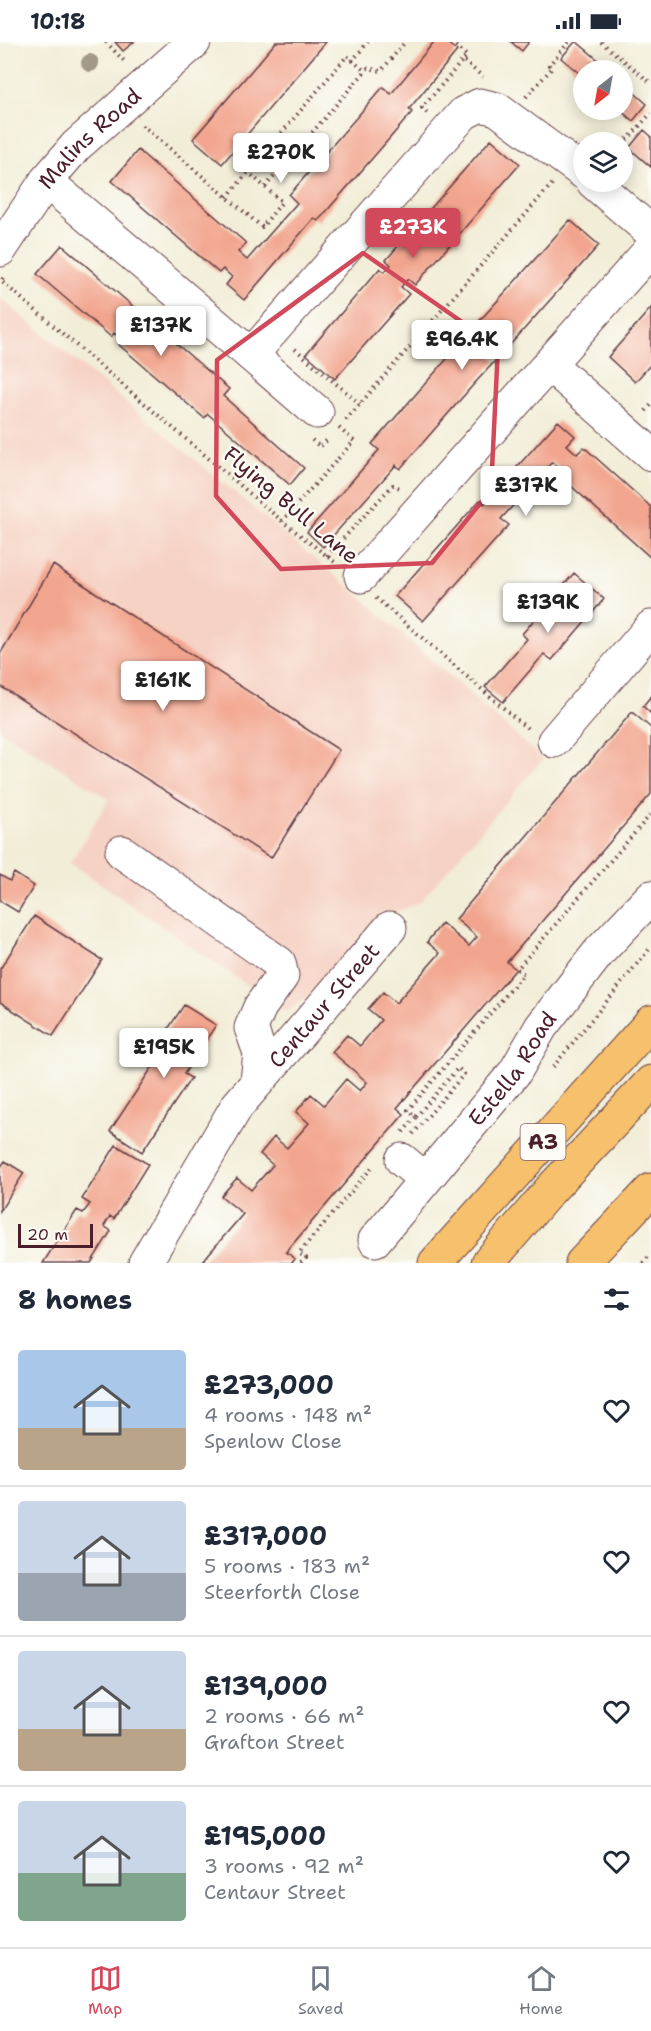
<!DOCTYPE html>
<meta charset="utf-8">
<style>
body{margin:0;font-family:"Shantell Sans",sans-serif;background:#f2f2f3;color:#1f2937;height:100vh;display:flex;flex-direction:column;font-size:22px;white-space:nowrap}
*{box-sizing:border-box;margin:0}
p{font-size:20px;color:#747a83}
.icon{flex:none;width:33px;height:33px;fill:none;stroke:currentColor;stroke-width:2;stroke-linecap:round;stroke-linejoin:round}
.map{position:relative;height:1221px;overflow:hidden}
.drawer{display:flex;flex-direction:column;background:#fff;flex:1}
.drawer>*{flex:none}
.needle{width:39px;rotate:211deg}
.controls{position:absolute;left:573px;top:18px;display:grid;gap:12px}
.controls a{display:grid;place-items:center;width:60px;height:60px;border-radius:50%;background:#fff;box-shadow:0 3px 15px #0003;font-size:30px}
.scale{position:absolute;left:18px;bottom:15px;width:75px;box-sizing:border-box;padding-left:6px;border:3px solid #4a1f2b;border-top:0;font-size:16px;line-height:21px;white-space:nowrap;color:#4a1f2b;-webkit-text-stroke:4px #fdfcf7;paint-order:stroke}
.price{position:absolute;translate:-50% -51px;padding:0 14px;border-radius:6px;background:#fff;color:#222;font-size:20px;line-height:39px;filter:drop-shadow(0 2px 3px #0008)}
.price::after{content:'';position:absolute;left:50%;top:36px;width:18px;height:14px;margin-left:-9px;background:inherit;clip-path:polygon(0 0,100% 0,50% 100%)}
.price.selected{background:#d1495b;color:#fff}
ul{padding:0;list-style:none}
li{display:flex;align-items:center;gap:18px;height:150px;padding:0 18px}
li+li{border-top:2px solid #e0e1e3}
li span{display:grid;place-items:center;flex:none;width:168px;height:120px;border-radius:6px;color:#555}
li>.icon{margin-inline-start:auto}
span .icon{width:72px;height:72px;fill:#fffc;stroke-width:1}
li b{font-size:26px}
h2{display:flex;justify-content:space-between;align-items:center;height:72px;padding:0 18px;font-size:26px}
.status{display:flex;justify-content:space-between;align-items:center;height:42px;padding:0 30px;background:#fff;direction:ltr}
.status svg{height:16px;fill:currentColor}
.dock{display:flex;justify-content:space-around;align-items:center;height:84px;border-top:2px solid #e0e1e3;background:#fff;font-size:16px;color:#747a83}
.dock a{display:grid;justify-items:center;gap:3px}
.dock .selected{color:#d1495b}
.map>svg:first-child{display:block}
</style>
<div class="status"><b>10:18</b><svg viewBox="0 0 49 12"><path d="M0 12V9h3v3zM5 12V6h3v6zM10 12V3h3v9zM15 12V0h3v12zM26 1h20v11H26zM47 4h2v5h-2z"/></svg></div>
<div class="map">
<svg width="651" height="1221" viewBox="0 0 651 1221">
<rect width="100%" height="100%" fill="#fdfcf7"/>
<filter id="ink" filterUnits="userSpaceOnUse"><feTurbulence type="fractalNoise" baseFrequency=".0167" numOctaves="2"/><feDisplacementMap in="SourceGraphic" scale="12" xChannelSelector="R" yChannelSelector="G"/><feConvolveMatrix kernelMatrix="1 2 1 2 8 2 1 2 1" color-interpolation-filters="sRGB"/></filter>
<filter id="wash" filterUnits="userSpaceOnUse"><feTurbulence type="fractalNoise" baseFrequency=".008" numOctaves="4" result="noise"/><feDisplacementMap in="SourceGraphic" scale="24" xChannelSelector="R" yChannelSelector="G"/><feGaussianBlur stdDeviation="1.35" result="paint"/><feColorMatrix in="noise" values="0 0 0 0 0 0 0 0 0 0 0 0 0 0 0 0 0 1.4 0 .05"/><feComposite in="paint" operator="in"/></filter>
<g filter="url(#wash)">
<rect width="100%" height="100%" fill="#f2edd7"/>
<path fill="#f6d2c4" d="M 0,256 L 356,551 L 543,717 L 421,859 L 375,880 L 310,954 L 286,970 L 70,821 L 109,757 L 0,688 Z"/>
<g id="blocks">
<path fill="#f2a58e" d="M 115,0 L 134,0 L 123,9 Z
M 276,0 L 326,0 L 222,122 L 193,97 Z
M 434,0 L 446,0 L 457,9 L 409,67 L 412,70 L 402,82 L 318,179 L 314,176 L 244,258 L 226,243 L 232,235 L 223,227 L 219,231 L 112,139 L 138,108 L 246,201 L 238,210 L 247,218 L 297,161 L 289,153 L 383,45 L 391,52 Z
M 511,0 L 529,0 L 522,9 Z
M 575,0 L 577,0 L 610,28 L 584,28 L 584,35 L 561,16 Z
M 622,40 L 647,62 L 633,79 L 620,68 L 622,68 Z
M 644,88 L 651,94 L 651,125 L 629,106 Z
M 491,97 L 520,122 L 415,243 L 408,237 L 401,245 L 409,252 L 335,337 L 306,312 L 380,226 L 384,230 L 391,223 L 386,218 Z
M 570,178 L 599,203 L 503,311 L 498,307 L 491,314 L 496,318 L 474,342 L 400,427 L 396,423 L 323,505 L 307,490 L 379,408 L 372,402 L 468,293 L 476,301 L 483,293 L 474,285 Z
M 62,203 L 135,266 L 129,274 L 137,282 L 144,274 L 229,347 L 223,354 L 304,426 L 290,443 L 208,372 L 204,376 L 119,303 L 123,299 L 114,291 L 111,295 L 37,232 Z
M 651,266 L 651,322 L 635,340 L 608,315 Z
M 558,379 L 575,394 L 567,403 L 577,412 L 584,405 L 651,465 L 651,516 L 559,433 L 562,429 L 552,420 L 501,477 L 509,483 L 423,579 L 395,554 L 480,458 L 484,462 Z
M 53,523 L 339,708 L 271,816 L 0,644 L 0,612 Z
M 574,531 L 604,557 L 552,618 L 544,612 L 503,660 L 485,645 L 527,597 L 522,592 Z
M 651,654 L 651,672 L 643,664 Z
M 632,670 L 651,686 L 651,752 L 507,920 L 516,927 L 397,1066 L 404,1072 L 286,1210 L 295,1217 L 292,1221 L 201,1221 L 243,1172 L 221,1154 L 237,1136 L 251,1148 L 273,1123 L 260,1112 L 274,1095 L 287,1106 L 309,1081 L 296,1070 L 311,1052 L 324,1063 L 346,1037 L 360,1049 L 367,1040 L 332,1010 L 347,993 L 360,1004 L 381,978 L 368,967 L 383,950 L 396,961 L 440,911 L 427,900 L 442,881 L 469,904 L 477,895 L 456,877 Z
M 14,831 L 34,844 L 18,870 L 0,859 L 0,833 L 10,839 Z
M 34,874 L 102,918 L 53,994 L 0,960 L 0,927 Z
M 184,963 L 216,983 L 184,1032 L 191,1036 L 142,1110 L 110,1089 L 159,1015 L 152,1011 Z
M 116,1103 L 148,1122 L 114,1177 L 110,1174 L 104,1184 L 111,1189 L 91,1221 L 43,1221 L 77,1168 L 83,1171 L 90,1162 L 82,1157 Z
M 5,1119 L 24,1131 L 0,1169 L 0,1126 Z"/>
</g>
</g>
<g filter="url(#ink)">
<use href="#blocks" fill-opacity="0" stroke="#633e45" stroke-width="1.5"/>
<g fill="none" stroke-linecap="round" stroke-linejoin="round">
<defs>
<g id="minor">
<path d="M 46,139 L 251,313 L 464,71 L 480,63 L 497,67 L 584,131"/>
<path d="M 593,140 L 651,190"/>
<path id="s1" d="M 0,208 L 46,139 L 76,104 L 194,0"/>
<path d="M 251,313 L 317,370"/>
<path d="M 550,323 L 651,412"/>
<path d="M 361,534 L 651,207"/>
<path d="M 554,699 L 651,585"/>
<path d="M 122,810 L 279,921 L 282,934 L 260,965 L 251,986 L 260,1011 L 257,1040"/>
<path d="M 402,1118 L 425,1137"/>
<path id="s2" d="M 375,1198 L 515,1030 L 541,985 L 599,910 L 651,855"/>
<path id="s3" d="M 145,1221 L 237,1064 L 390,886"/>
</g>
<path id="major" d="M 435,1221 L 651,980"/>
<path id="highway" d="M 488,1221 L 550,1148 L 651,1040
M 582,1221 L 651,1148"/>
</defs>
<use href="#minor" stroke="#633e45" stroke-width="35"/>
<use href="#major" stroke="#633e45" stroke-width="35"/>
<use href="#highway" stroke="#633e45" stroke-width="35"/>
<path stroke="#633e45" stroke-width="4" stroke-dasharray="1.5 4.5" stroke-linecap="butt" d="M 106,0 L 126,21
M 451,0 L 467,14 L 463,18
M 601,0 L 651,41
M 352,19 L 368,0
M 526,55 L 552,26 L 549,23 L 569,0
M 427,71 L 422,66 L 463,18 L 483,35
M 142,83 L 262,185 L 282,160 L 248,130
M 621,100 L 629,96 L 651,71
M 265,145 L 368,26 L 381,29 L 405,0
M 227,155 L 347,14 L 365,29
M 3,236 L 1,239 L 282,479 L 336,521
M 295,307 L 360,362
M 646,369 L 651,363
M 346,378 L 552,142
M 312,398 L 320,405 L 328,397
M 282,479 L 354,399 L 339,386
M 327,514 L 393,443 L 400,446
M 376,556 L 529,688
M 553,1025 L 651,905
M 403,1090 L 416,1075 L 408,1068 L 524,932 L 517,927 L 651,772
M 413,1092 L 464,1032 L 458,1026 L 416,1075
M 301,1221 L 306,1216 L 299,1211 L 374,1123
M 643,1221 L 651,1212"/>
<use href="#minor" stroke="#fff" stroke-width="33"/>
<use href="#major" stroke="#f7c06c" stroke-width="33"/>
<use href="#highway" stroke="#f7c06c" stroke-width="33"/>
</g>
<circle fill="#a39988" cx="90" cy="21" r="9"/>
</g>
<path fill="none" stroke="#d1495b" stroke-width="4.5" stroke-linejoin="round" d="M 363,211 L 498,305 L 491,448 L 432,521 L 281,527 L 216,454 L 217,318 Z"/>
<g text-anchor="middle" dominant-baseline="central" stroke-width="4.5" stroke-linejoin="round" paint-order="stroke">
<rect fill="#fdfcf7" stroke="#806168" stroke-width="1.5" x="520.5" y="1082" width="45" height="36" rx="4.5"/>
<g font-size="21" font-weight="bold" fill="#4a1f2b">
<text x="543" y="1100">A3</text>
</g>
<g font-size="22" fill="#4a1f2b" stroke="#fdfcf7">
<text stroke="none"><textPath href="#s1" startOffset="144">Malins Road</textPath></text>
<text transform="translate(291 463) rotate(40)">Flying Bull Lane</text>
<text stroke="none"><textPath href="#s3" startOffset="315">Centaur Street</textPath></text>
<text stroke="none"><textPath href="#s2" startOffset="220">Estella Road</textPath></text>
</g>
</g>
</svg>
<div class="controls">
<a><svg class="needle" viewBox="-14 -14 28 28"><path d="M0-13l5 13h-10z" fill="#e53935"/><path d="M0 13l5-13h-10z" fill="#747a83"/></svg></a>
<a><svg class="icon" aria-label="layers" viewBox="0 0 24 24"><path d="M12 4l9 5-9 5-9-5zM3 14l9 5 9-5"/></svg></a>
</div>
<div class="scale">20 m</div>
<b class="price" style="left:281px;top:142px">£270K</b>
<b class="price selected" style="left:413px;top:217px">£273K</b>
<b class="price" style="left:161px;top:315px">£137K</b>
<b class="price" style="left:462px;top:329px">£96.4K</b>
<b class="price" style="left:526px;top:475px">£317K</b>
<b class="price" style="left:548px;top:592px">£139K</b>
<b class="price" style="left:163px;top:670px">£161K</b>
<b class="price" style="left:164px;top:1037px">£195K</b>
</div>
<section class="drawer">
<h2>8 homes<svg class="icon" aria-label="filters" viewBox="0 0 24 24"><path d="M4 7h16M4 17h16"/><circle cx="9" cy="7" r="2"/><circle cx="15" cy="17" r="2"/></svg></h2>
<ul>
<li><span style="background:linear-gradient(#a9c7e8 65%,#b9a48a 0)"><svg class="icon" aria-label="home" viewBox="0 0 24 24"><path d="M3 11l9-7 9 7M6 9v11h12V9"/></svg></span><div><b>£273,000</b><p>4 rooms · 148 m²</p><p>Spenlow Close</p></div><svg class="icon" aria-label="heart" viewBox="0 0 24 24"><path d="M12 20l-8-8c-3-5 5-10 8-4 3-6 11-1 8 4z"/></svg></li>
<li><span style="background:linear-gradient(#c9d6e8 60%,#9aa5b1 0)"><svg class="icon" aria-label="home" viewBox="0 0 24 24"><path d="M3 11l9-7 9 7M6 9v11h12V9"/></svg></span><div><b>£317,000</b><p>5 rooms · 183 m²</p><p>Steerforth Close</p></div><svg class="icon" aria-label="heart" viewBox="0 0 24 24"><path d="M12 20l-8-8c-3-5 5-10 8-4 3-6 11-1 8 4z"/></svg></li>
<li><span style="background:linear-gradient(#c9d6e8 65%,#b9a48a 0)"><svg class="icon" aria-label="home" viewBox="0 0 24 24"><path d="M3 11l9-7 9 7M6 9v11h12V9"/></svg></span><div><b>£139,000</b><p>2 rooms · 66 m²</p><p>Grafton Street</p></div><svg class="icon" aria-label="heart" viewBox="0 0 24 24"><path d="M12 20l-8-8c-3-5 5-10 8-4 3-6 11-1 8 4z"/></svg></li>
<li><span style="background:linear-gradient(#c9d6e8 60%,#7fa58c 0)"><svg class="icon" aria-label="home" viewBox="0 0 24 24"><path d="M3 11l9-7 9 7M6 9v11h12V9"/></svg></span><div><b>£195,000</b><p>3 rooms · 92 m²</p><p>Centaur Street</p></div><svg class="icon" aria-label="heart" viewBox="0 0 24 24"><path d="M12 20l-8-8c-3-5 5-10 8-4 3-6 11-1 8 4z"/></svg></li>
</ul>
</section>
<nav class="dock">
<a class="selected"><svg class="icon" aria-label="map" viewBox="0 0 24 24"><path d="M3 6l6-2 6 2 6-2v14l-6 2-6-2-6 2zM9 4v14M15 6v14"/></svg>Map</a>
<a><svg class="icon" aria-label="saved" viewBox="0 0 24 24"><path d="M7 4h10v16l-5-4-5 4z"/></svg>Saved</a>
<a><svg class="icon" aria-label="home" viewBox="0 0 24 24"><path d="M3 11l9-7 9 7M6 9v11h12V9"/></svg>Home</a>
</nav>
